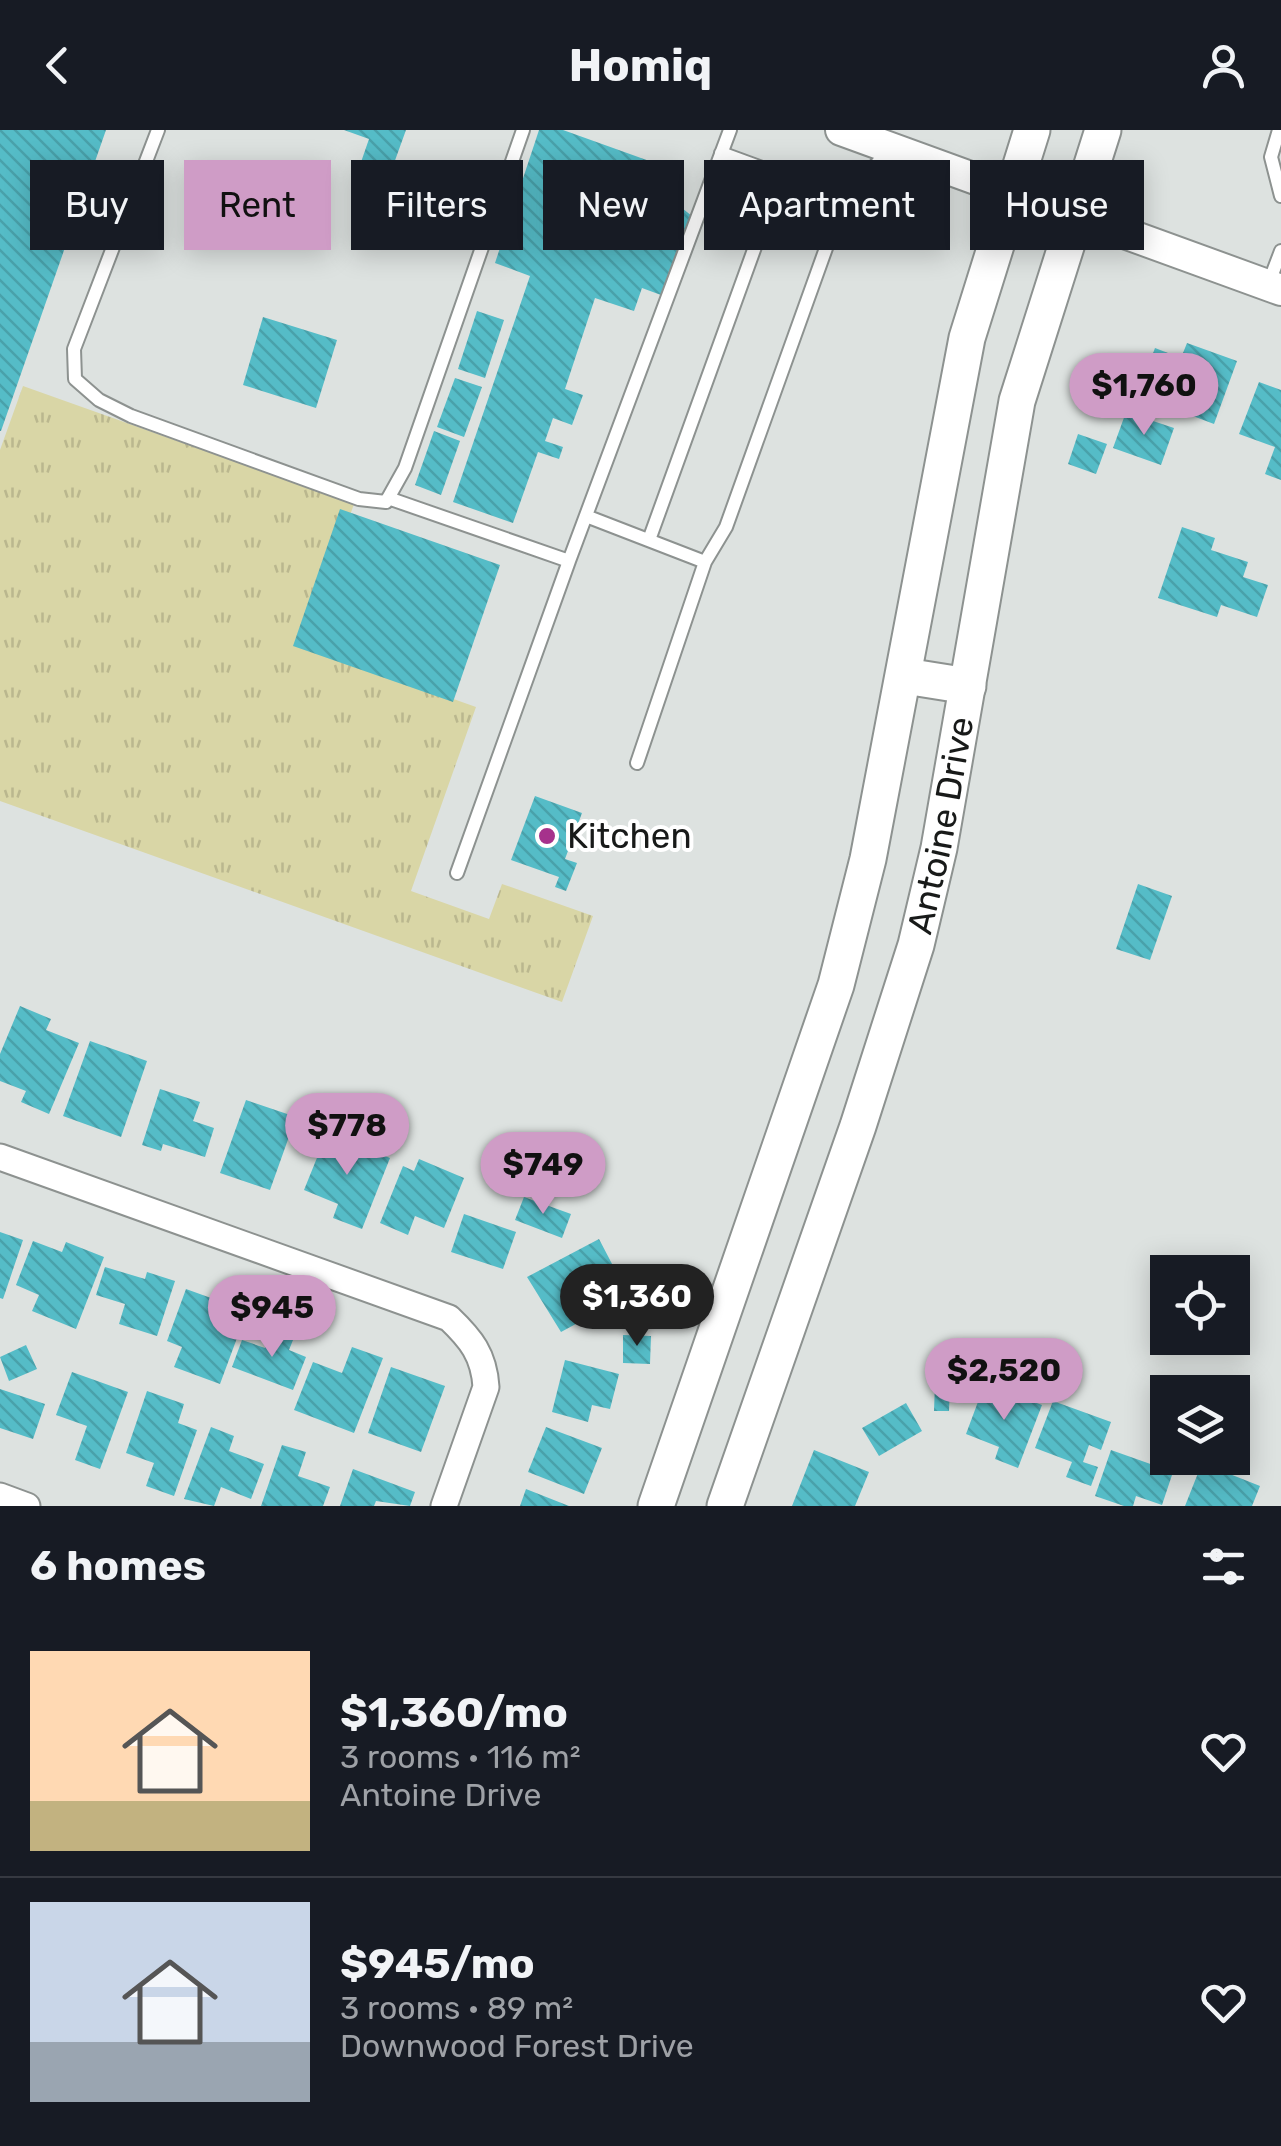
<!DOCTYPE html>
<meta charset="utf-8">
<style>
body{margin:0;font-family:Rubik,sans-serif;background:#242831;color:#f1f3f6;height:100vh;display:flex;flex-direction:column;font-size:38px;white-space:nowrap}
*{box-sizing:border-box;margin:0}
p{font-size:32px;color:#9ea1a6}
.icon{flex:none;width:55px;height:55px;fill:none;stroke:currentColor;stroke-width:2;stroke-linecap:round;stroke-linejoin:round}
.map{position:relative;height:1376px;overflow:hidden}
.drawer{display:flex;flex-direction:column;background:#171b24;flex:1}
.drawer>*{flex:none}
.guide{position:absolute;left:30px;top:30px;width:1222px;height:90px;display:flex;gap:20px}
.fabs{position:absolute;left:1150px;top:1125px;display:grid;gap:20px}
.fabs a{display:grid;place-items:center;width:100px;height:100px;border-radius:0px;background:#171b24;box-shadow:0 5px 25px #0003;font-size:50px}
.price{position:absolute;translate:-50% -85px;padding:0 22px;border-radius:35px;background:#cf9cc6;color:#111;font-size:32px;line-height:65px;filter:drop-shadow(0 2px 5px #0008)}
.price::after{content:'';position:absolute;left:50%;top:60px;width:30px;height:22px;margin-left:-15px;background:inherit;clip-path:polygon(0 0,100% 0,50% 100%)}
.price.on{background:#222;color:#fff}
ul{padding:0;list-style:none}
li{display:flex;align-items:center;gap:30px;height:250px;padding:0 30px}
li+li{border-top:2px solid #363941}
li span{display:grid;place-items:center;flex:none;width:280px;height:200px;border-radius:0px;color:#555}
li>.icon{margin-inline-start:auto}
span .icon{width:120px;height:120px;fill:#fffc;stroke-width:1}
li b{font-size:42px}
h2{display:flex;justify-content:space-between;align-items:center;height:120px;padding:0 30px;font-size:42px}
.pill{padding:0 35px;border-radius:0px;background:#171b24;box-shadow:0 5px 25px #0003;font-size:35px;line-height:90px}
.pill.on{background:#cf9cc6;color:#111}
header{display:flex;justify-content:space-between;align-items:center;height:130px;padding:0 30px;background:#171b24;font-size:45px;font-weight:700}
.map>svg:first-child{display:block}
</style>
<header><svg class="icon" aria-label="back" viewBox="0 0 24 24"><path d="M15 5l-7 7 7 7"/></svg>Homiq<svg class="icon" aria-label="person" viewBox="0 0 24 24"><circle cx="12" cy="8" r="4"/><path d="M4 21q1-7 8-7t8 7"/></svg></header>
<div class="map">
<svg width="1281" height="1376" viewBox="0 0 1281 1376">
<defs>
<pattern id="grass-tufts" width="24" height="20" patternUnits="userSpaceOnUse" patternTransform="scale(2.5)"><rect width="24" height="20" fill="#d9d6a6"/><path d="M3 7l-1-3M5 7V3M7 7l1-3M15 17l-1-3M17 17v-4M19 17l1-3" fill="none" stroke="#bab78e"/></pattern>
<pattern id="building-back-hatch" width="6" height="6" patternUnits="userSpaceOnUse" patternTransform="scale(2.5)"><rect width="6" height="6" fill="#55bcc7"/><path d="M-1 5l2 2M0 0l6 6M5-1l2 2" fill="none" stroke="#49a1aa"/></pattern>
</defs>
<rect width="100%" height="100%" fill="#dde2e0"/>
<path fill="url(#grass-tufts)" d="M 23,256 L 354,374 L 304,516 L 476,577 L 411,761 L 489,789 L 502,754 L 593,786 L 562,872 L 0,671 L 0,320 Z"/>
<path fill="url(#building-back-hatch)" d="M 0,0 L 106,0 L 1,301 L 0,301 Z
M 406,0 L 380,72 L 351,61 L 369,9 L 344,0 Z
M 539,0 L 563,0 L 680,42 L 673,71 L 692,86 L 661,165 L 642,158 L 634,181 L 595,168 L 565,259 L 583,265 L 572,295 L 553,288 L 545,311 L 563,317 L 559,329 L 538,322 L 513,393 L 453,372 L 530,146 L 495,133 Z
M 477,181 L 504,190 L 485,248 L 458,239 Z
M 263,187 L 337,210 L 316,278 L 243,255 Z
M 1187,213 L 1237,231 L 1214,294 L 1185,283 L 1193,262 L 1145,245 L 1155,218 L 1181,228 Z
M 455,248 L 482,257 L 464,307 L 437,297 Z
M 1259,252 L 1281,260 L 1281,350 L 1265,344 L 1275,317 L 1239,304 Z
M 1126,282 L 1174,298 L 1161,335 L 1113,318 Z
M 434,301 L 460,311 L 441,365 L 415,355 Z
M 1078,304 L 1107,314 L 1096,344 L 1068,334 Z
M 340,379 L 500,435 L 453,572 L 293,516 Z
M 1182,397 L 1215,408 L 1211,420 L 1248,432 L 1243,447 L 1268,455 L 1257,487 L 1221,475 L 1217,487 L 1158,468 Z
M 535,666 L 582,683 L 565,729 L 577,733 L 566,761 L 555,757 L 559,747 L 511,730 Z
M 1138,754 L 1172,766 L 1150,830 L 1116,819 Z
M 20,876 L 51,889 L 46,900 L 79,913 L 49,984 L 21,972 L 26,961 L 0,951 L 0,924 Z
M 90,911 L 147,931 L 121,1007 L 63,986 Z
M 160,959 L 200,972 L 193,991 L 214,998 L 205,1027 L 163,1014 L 161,1021 L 142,1015 Z
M 246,970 L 296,987 L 270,1060 L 220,1043 Z
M 327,1003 L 390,1028 L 362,1099 L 333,1088 L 338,1074 L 304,1060 Z
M 419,1029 L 464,1048 L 444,1098 L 415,1086 L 408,1105 L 380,1093 L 403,1036 L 414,1041 Z
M 524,1067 L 571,1084 L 562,1108 L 515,1090 Z
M 464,1084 L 516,1102 L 503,1139 L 451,1122 Z
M 0,1102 L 23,1110 L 3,1169 L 0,1168 Z
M 599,1109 L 622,1153 L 646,1140 L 665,1177 L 635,1193 L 622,1169 L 561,1202 L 527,1147 Z
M 33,1111 L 62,1122 L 66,1112 L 104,1127 L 76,1199 L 32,1181 L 39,1165 L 16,1155 Z
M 105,1137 L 145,1149 L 147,1142 L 175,1151 L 157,1206 L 119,1194 L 125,1174 L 96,1165 Z
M 186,1159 L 247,1181 L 220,1254 L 174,1237 L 182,1217 L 167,1211 Z
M 273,1197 L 295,1205 L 289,1220 L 306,1227 L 293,1260 L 232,1237 L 242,1210 L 265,1218 Z
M 623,1205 L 651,1206 L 650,1234 L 623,1233 Z
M 26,1215 L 37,1239 L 9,1251 L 0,1227 Z
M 352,1217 L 383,1228 L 354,1303 L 294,1280 L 313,1232 L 342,1243 Z
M 565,1230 L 619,1244 L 610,1279 L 592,1275 L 588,1292 L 552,1282 Z
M 391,1237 L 445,1256 L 421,1322 L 368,1303 Z
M 72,1242 L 128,1262 L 100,1339 L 75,1330 L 87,1296 L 56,1285 Z
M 935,1253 L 950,1254 L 949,1281 L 934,1281 Z
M 985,1253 L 1042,1275 L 1018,1338 L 995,1329 L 999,1317 L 966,1304 Z
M 0,1259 L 45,1274 L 33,1309 L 0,1298 Z
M 147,1261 L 184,1274 L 178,1293 L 197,1300 L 174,1366 L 146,1356 L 154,1333 L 126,1323 Z
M 1053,1271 L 1111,1292 L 1101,1320 L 1089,1315 L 1083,1332 L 1098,1337 L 1091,1356 L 1066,1347 L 1072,1332 L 1035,1318 Z
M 906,1273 L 922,1301 L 879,1326 L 862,1298 Z
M 211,1297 L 234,1306 L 229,1321 L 264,1334 L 251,1369 L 221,1357 L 214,1376 L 184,1369 Z
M 546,1297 L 602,1318 L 584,1364 L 528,1342 Z
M 282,1315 L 306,1322 L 298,1346 L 330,1357 L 323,1376 L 261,1376 Z
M 814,1320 L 869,1342 L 855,1376 L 792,1376 Z
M 1111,1320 L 1173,1342 L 1162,1375 L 1136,1366 L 1133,1376 L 1124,1376 L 1095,1366 Z
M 1202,1333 L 1260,1356 L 1252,1376 L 1185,1376 Z
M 353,1339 L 415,1362 L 410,1376 L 376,1371 L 374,1376 L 340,1376 Z
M 526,1359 L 569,1376 L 520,1376 Z"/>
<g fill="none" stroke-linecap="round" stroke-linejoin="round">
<defs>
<path id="service" d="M 158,0 L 74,219 L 75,249 L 99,270 L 131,286 L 359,369 L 386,372 L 405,338 L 523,0
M 1279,0 L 1271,27 L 1281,66
M 721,23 L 847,69 L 890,18
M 1268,155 L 1281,121
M 388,368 L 569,431 L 457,743
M 586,386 L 705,432
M 649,410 L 781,45
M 569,431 L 730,0
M 637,633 L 705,432 L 726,397 L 844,68"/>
<path id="minor" d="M 0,1027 L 449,1188 C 471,1209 484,1225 486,1257 L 444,1376
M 0,1366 L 27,1376"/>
<path id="tertiary" d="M 841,0 L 1281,160"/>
<g id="secondary">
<path d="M 905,546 L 968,556"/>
<path d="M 656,1376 L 836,855 L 868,729 L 967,208 L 1032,0"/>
<path id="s1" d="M 725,1376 L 858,996 L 916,815 L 939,718 L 1017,271 L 1103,0"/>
</g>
</defs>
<use href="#service" stroke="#8d9290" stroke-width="16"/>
<use href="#minor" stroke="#8d9290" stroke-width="29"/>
<use href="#tertiary" stroke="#8d9290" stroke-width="34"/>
<use href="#secondary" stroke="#8d9290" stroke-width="39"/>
<use href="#service" stroke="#fff" stroke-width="12"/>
<use href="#minor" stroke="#fff" stroke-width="25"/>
<use href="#tertiary" stroke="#fff" stroke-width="30"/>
<use href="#secondary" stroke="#fff" stroke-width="35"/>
</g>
<circle fill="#a6328c" stroke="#fff" stroke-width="4" cx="547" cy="706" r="10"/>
<g text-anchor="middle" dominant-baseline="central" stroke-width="8" stroke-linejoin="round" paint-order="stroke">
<g font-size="35" fill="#181a19" stroke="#fff">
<text stroke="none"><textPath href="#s1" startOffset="715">Antoine Drive</textPath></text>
</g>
<g font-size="35" fill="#181a19" stroke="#fff" text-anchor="start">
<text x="567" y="706">Kitchen</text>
</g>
</g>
</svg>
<div class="fabs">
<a><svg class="icon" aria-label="locate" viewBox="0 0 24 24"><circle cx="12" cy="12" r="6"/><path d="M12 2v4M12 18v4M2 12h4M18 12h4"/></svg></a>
<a><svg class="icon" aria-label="layers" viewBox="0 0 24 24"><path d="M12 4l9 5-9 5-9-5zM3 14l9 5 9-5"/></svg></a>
</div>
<b class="price" style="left:1144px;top:308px">$1,760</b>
<b class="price" style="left:347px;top:1048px">$778</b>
<b class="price" style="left:543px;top:1087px">$749</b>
<b class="price on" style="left:637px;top:1219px">$1,360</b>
<b class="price" style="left:272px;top:1230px">$945</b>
<b class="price" style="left:1004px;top:1293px">$2,520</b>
<div class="guide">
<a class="pill">Buy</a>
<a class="pill on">Rent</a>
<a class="pill">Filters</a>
<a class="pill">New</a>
<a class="pill">Apartment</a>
<a class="pill">House</a>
</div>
</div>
<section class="drawer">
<h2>6 homes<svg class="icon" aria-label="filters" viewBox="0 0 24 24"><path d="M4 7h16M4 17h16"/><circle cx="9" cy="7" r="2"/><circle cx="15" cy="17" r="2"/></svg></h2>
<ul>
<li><span style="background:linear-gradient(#ffd9b3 75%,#c2b280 0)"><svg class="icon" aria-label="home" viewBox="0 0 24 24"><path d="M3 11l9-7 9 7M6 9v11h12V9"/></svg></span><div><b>$1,360/mo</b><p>3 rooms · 116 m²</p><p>Antoine Drive</p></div><svg class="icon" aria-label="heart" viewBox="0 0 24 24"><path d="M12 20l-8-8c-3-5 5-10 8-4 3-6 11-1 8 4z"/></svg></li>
<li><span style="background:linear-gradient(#c9d6e8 70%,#9aa5b1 0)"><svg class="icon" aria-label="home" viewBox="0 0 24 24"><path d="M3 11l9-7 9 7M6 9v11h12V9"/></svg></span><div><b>$945/mo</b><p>3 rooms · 89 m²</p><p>Downwood Forest Drive</p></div><svg class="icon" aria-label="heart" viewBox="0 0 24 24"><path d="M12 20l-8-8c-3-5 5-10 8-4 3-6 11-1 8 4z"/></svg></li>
</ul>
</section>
